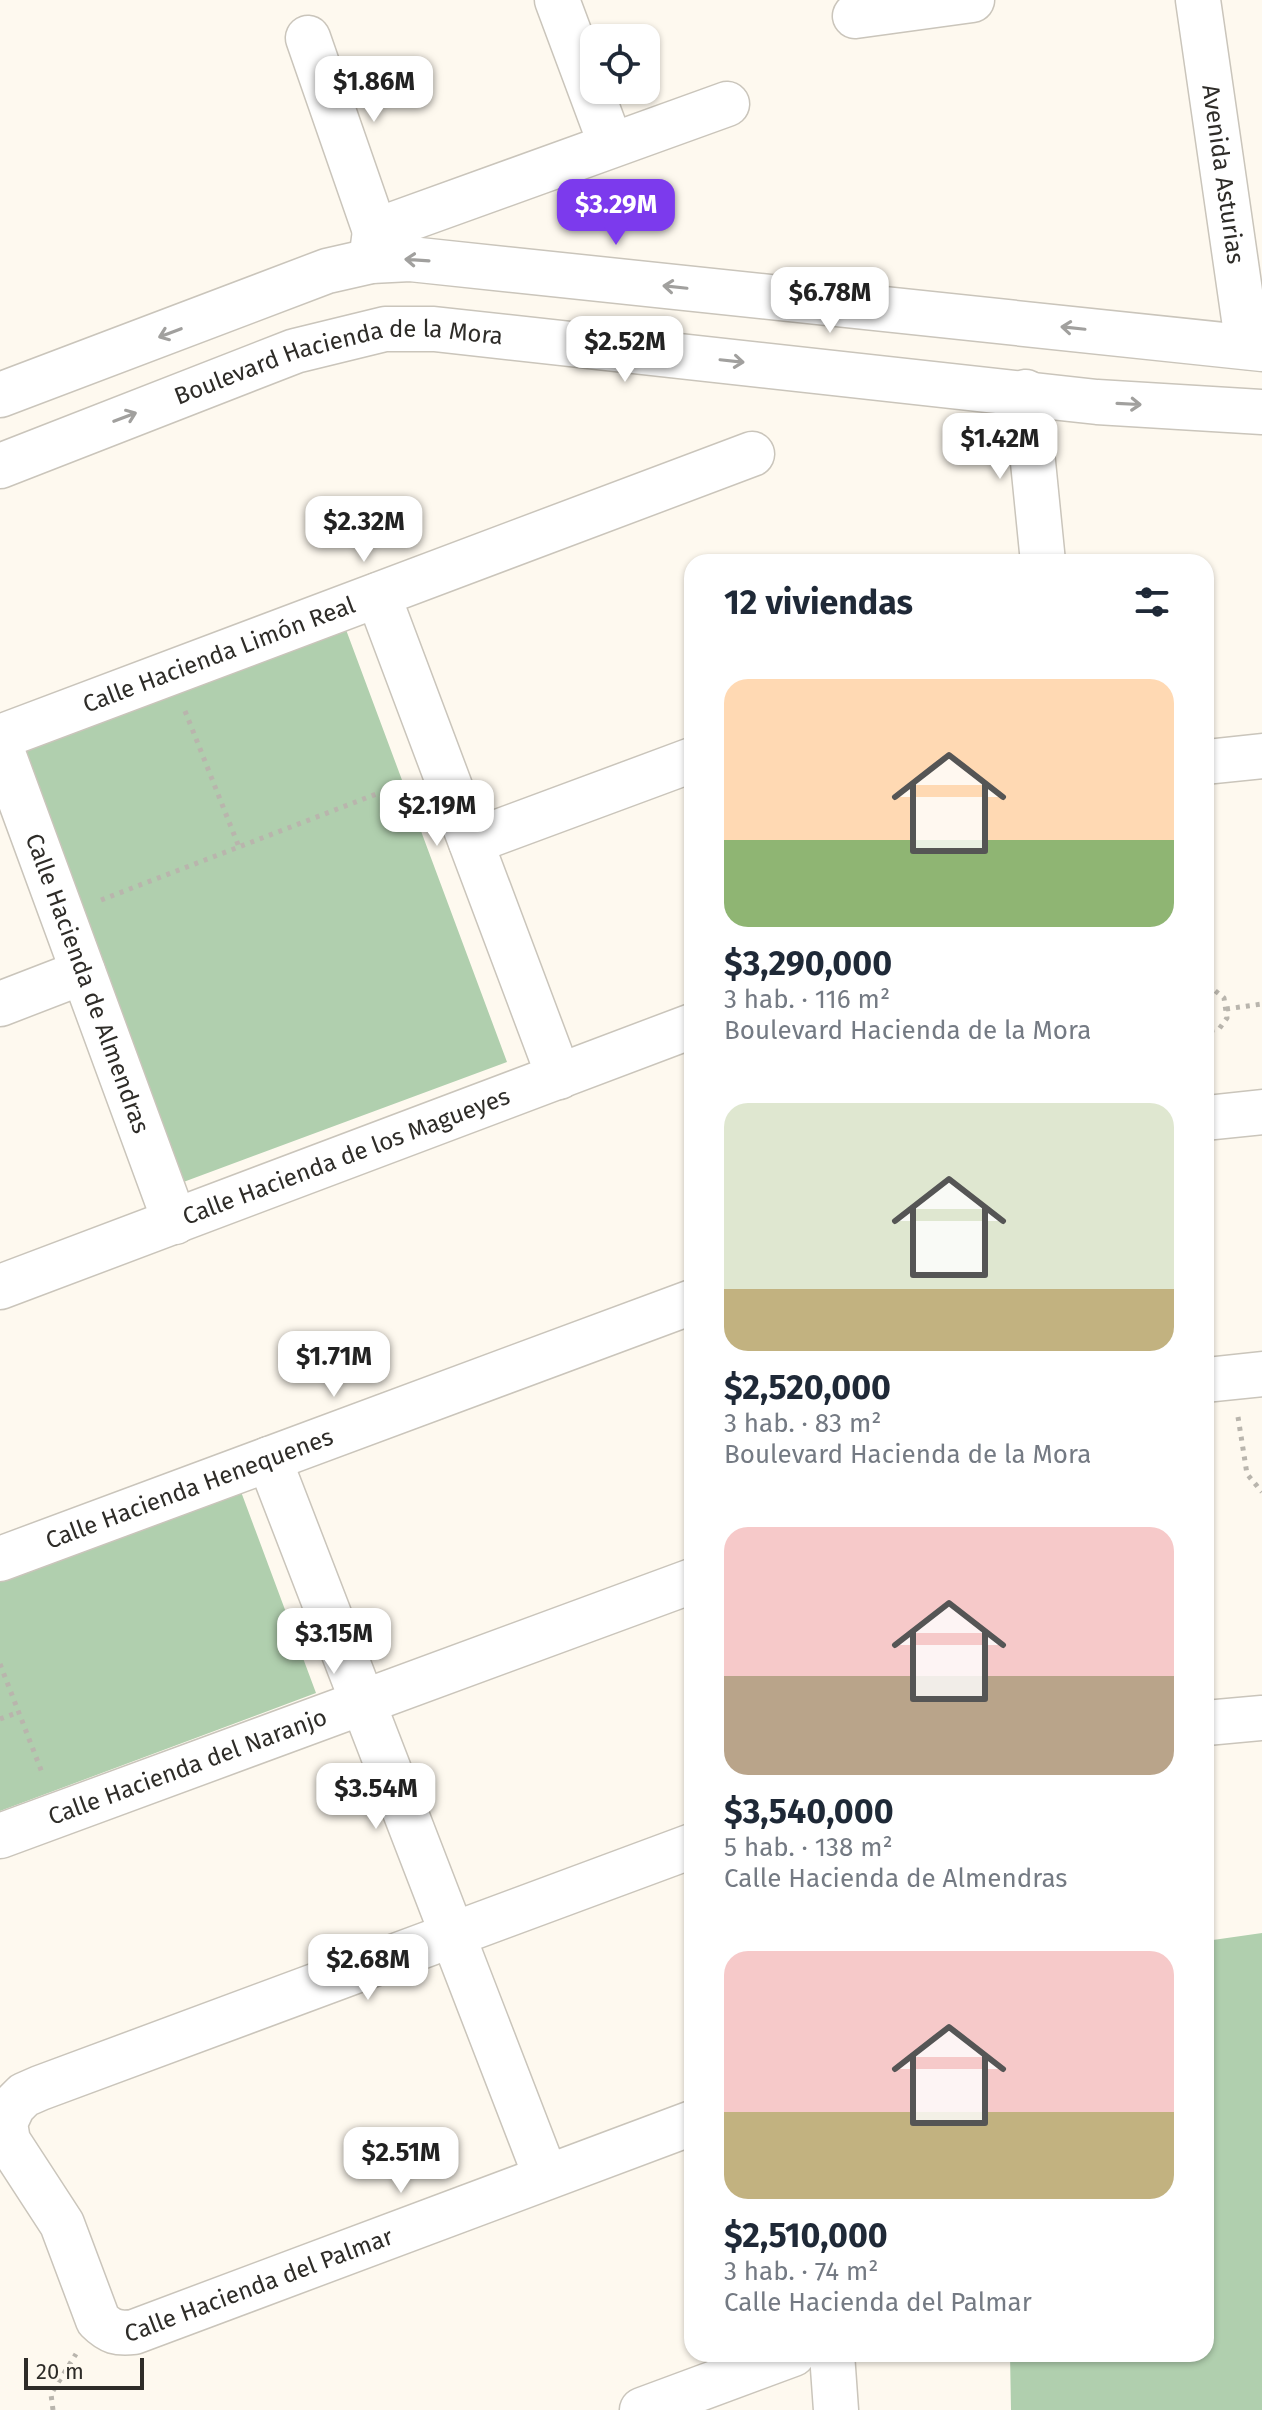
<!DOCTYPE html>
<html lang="es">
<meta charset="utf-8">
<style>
body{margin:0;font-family:"Fira Sans",sans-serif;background:#f2f2f3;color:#1f2937;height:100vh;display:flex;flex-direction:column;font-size:30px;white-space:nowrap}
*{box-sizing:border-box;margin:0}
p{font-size:26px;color:#747a83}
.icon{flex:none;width:44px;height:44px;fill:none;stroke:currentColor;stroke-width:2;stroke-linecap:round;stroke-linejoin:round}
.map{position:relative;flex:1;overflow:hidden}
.sheet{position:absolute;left:684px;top:554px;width:530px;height:1808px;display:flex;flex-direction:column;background:#fff;border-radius:24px;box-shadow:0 2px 6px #0004}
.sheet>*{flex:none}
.controls{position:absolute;left:580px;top:24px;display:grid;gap:16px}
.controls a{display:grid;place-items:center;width:80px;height:80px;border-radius:16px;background:#fff;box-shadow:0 2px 6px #0004;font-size:40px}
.scale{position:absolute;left:24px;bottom:20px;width:120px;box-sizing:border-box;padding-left:8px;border:4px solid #2e2c28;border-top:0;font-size:22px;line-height:28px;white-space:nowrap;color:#2e2c28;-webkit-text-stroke:6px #fef9ef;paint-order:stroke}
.price{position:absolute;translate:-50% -68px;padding:0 18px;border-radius:16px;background:#fff;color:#222;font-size:26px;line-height:52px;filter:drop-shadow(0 2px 4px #0008)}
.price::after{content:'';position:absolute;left:50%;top:48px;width:24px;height:18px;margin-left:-12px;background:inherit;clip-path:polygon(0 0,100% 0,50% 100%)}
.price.on{background:#7c3aed;color:#fff}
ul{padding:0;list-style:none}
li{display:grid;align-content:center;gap:16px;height:424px;padding:0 40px}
li span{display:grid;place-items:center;height:248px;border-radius:24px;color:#555}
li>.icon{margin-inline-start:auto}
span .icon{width:144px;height:144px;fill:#fffc;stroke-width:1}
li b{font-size:34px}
h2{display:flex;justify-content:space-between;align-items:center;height:96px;padding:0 40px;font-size:34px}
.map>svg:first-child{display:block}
</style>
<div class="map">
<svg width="1262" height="2410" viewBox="0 0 1262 2410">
<rect width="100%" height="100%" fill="#fef9ef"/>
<path fill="#b0cfae" d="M 345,627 L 507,1062 L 170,1187 L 9,753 Z
M 240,1489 L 316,1693 L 0,1811 L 0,1579 Z
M 1262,1933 L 1262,2410 L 1011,2410 L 1010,2354 L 1206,2354 L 1206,1941 Z"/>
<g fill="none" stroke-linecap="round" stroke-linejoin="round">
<defs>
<g id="minor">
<path d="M 557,0 L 611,145"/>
<path id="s1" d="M 1198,0 L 1248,347"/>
<path d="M 855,16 L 972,0"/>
<path d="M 308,38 L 375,231"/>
<path d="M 371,261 L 375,231 L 727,104"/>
<path d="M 1026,392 L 1043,562"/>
<path d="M 378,595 L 559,1077"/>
<path id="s2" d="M 0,737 L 752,454"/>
<path id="s3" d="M 0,745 L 175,1222"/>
<path d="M 1206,762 L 1262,756"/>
<path d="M 471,842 L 692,760"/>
<path d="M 0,1004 L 83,972"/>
<path d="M 1206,1118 L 1262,1112"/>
<path id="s4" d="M 0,1287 L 692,1026"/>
<path d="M 1206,1380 L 1262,1374"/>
<path d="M 269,1459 L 546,2177"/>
<path id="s5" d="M 0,1559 L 692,1302"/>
<path d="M 1206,1723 L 1262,1718"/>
<path id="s6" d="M 0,1836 L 692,1581"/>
<path id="s7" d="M 692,1846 L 40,2088 L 24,2095 L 13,2106 L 5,2123 L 8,2141 L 62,2224 L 98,2320 C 110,2332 118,2334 134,2332 L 692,2123"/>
<path d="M 832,2354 L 836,2410"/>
<path d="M 642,2410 L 793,2354"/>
</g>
<g id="tertiary">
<path d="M 0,395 L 327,271 L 371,261 L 410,259 L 1262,349"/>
<path id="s8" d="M 0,466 L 295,351 L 385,329 L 434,329 L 1097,402 L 1262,412"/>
</g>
</defs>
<use href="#minor" stroke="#cac5bb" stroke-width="47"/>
<use href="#tertiary" stroke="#cac5bb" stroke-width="47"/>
<path stroke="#b9b5ad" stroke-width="5" stroke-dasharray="4 6" stroke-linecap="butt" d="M 185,711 L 239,847
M 101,900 L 405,783
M 1206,990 L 1213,989 L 1224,998 L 1227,1018 L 1219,1029 L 1206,1031
M 1226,1009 L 1262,1004
M 1238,1417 L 1247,1474 L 1262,1492
M 0,1664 L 43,1775
M 0,1719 L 19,1712
M 53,2410 L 51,2394 L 76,2354"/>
<use href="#minor" stroke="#fff" stroke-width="44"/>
<use href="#tertiary" stroke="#fff" stroke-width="44"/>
</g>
<defs><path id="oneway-shaft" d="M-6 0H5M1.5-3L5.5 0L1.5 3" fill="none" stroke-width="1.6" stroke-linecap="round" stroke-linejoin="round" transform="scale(2)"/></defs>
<g stroke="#a1a09e">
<use href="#oneway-shaft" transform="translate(417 260) rotate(-176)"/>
<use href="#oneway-shaft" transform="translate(675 287) rotate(-174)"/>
<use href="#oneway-shaft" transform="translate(1073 328) rotate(-174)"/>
<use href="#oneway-shaft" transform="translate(170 333) rotate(159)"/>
<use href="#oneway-shaft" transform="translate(732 361) rotate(6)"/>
<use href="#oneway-shaft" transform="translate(1129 404) rotate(3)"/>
<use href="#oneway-shaft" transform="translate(125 417) rotate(-21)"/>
</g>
<g text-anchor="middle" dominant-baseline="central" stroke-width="8" stroke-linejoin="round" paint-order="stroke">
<g font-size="24" fill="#2e2c28" stroke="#fef9ef">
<text stroke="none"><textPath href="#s1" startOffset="176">Avenida Asturias</textPath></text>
<text stroke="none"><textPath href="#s8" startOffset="358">Boulevard Hacienda de la Mora</textPath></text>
<text stroke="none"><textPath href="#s2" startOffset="234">Calle Hacienda Limón Real</textPath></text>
<text stroke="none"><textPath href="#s3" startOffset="254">Calle Hacienda de Almendras</textPath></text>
<text stroke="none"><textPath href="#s4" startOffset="370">Calle Hacienda de los Magueyes</textPath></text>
<text stroke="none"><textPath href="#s5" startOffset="202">Calle Hacienda Henequenes</textPath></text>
<text stroke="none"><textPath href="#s6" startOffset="200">Calle Hacienda del Naranjo</textPath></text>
<text stroke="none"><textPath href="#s7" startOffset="1140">Calle Hacienda del Palmar</textPath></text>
</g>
</g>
</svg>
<div class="controls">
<a><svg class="icon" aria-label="locate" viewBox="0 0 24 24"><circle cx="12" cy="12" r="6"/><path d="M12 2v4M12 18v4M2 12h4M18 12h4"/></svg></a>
</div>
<div class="scale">20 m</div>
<b class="price" style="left:374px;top:124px">$1.86M</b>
<b class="price on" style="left:616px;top:247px">$3.29M</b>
<b class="price" style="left:830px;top:335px">$6.78M</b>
<b class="price" style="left:625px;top:384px">$2.52M</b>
<b class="price" style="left:1000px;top:481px">$1.42M</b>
<b class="price" style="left:364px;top:564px">$2.32M</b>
<b class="price" style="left:437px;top:848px">$2.19M</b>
<b class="price" style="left:334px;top:1399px">$1.71M</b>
<b class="price" style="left:334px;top:1676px">$3.15M</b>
<b class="price" style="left:376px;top:1831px">$3.54M</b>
<b class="price" style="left:368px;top:2002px">$2.68M</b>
<b class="price" style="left:401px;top:2195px">$2.51M</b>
<section class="sheet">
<h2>12 viviendas<svg class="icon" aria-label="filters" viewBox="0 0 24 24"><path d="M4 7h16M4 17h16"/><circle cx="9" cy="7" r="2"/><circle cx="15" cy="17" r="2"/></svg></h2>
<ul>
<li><span style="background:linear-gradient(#ffd9b3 65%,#8fb573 0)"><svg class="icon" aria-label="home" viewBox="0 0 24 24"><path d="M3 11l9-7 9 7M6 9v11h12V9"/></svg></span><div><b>$3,290,000</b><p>3 hab. · 116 m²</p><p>Boulevard Hacienda de la Mora</p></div></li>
<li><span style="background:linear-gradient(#dfe7d0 75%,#c2b280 0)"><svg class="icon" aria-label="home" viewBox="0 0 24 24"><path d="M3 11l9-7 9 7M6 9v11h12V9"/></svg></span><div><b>$2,520,000</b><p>3 hab. · 83 m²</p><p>Boulevard Hacienda de la Mora</p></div></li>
<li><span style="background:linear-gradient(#f6c9c9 60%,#b9a48a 0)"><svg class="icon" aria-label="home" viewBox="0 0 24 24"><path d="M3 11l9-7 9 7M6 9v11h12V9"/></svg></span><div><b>$3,540,000</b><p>5 hab. · 138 m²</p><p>Calle Hacienda de Almendras</p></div></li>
<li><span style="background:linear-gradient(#f6c9c9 65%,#c2b280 0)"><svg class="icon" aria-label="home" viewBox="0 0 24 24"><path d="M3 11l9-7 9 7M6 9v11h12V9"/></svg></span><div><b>$2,510,000</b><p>3 hab. · 74 m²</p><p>Calle Hacienda del Palmar</p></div></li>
</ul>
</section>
</div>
